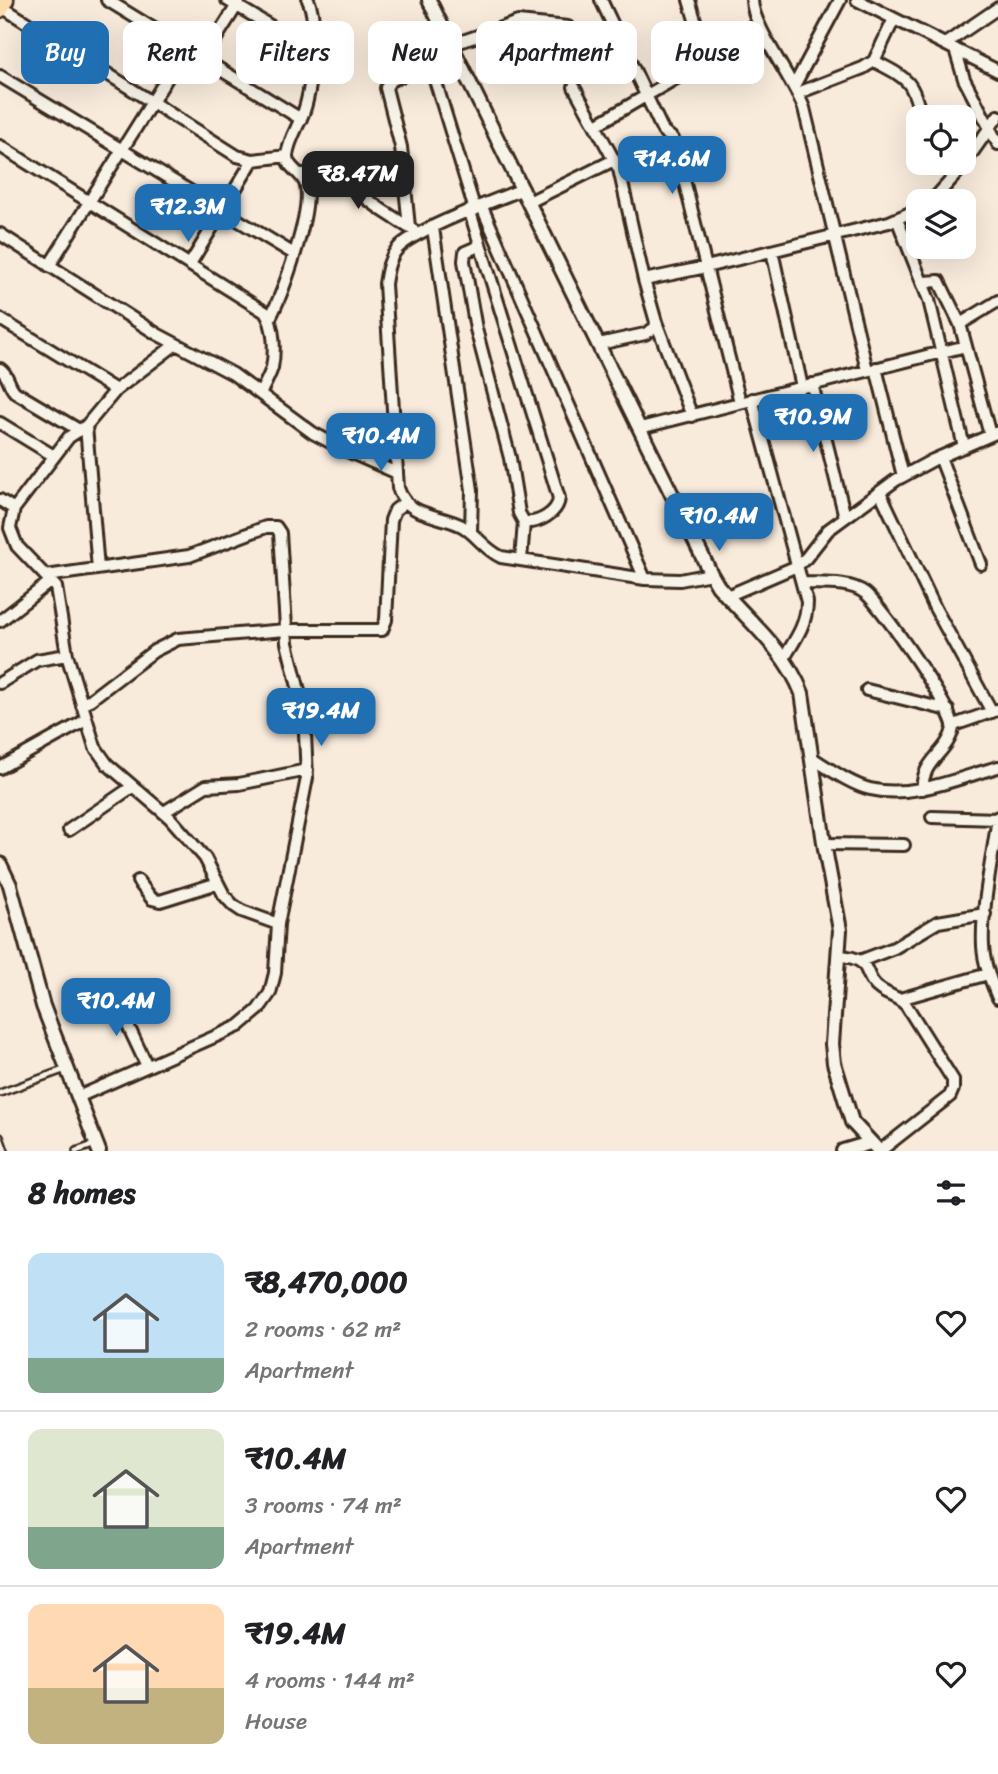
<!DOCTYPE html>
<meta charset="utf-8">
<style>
body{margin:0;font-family:Sriracha,sans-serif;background:#f6f6f6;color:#202124;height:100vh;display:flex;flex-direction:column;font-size:26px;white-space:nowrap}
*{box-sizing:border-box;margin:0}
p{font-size:23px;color:#757577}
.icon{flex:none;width:38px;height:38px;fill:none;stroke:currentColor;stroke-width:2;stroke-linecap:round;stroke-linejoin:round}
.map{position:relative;height:1151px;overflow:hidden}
.sheet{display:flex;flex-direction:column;background:#fff;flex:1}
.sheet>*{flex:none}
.hud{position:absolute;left:21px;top:21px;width:957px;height:63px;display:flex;gap:14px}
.buttons{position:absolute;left:906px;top:105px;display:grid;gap:14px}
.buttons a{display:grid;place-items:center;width:70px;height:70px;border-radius:14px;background:#fff;box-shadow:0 7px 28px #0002;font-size:35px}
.price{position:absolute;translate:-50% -60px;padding:0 16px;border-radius:14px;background:#1f6fb2;color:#fff;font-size:23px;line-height:46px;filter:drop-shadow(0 2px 4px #0008)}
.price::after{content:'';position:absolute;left:50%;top:42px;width:21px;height:16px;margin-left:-10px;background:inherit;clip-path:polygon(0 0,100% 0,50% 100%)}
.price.active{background:#222;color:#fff}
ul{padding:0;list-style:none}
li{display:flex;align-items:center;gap:21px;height:175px;padding:0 28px}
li+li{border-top:2px solid #e0e0e0}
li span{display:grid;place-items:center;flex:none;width:196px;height:140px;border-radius:14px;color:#555}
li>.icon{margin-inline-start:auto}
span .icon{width:84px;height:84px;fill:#fffc;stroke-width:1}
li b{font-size:30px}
h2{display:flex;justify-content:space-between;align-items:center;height:84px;padding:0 28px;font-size:30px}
.chip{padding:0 24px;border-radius:14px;background:#fff;box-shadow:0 7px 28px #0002;font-size:24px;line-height:63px}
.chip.active{background:#1f6fb2;color:#fff}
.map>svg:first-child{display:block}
</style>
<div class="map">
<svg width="998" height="1151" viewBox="0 0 998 1151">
<rect width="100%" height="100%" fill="#f8ebdc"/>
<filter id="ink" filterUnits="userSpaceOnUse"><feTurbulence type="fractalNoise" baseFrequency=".0143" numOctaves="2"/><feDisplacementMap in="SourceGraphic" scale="14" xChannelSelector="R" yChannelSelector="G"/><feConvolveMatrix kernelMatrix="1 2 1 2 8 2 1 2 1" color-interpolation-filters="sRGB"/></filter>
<g filter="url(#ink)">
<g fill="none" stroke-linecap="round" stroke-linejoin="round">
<defs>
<path id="service" d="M 0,1093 L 66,1069
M 0,1137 L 5,1151
M 76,1151 L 96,1144"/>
<path id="minor" d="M 107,0 L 301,119
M 227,0 L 312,51
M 601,0 L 663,131 L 673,139 L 675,144 L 740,402
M 752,0 C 752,26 793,79 804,108 L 867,370
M 857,0 L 998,71
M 2,7 L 237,156 L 253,160 L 287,156
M 443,29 L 432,45 L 428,57 L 475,210
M 945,44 L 998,8
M 451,45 L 518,22 L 568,27
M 955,49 L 964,79 L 998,144
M 203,59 L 239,2
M 874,61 C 908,79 912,79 921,117
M 0,76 L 294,254
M 794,86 L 840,0
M 574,87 L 619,169 L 644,280 L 706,267 L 889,222 L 919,209
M 798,93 L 863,68 L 874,61 L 894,19
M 596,125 L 702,63 L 705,53 L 689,0
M 0,146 L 265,312 C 275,326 275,352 272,368 C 269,377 264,386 260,394
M 938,163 L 959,171
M 301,174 L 332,173 L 382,210 L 413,230
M 523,189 C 496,200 414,230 398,248 C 389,258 387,271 385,284 L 398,488 C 407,517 439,514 462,526 C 477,535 484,549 501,557 L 645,579 L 680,580 L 711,574
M 932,201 L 959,171 L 998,116
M 529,202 L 614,160
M 482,207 L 645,579
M 470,212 L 559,498 C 558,513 538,524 524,522
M 897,219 L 929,300 L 964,447
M 409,227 L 401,147 L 386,88 L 390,81 L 430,64
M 433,228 L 472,490 L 471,532
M 0,234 L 157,334 L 233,374 L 313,433 L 347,451 L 397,473
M 479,246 L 465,252 L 464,261 L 476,329 L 510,458 L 519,513 L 524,522 L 521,560
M 772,251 L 802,387
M 190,264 L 253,160
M 49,266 L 186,48
M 923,282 L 939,281 L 960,324 L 990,435
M 270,318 C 283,293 312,213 306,186 C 304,173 286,168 287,156 C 288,141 299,125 304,111 C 312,87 319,22 308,0
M 0,319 L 116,390
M 656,322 L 692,416
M 960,324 L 998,301
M 176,344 L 116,390 L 86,426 L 69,437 L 14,509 L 10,528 L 17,546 L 56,587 L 67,655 L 95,747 L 107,764 L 170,818 L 205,858 L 224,895 L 233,905 L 242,911 L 278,924
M 599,344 L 645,334 L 655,328 L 656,322 L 644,280
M 876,368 L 903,476
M 0,369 C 9,375 8,385 15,392 L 79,430
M 812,384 L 845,517
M 752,399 L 807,602 C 807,624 795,640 784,658
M 0,423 L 54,456
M 86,426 L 98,569
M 640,428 L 966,346
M 940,457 L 981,564
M 880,492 L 935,608 L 992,712
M 0,500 L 14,509
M 46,576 L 189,556 L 266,527 L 276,527 L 280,533 L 287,643 L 304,711 L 307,778 L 278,924 L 275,973 L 270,993 L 258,1010 L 239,1026 L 78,1097
M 802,583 C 821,584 850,581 865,593 C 880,604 956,713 953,728 C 949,752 920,762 923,789
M 727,596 L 797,566 L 806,558 L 828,530 L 896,480 L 933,460 L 998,432
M 0,621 L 51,581
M 0,683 L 37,660 L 67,655
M 867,690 L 948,710
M 82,706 L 154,651 L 178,639 L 286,630 L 382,630 L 386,620 L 391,520 L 395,510 L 404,503
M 954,725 L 997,710
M 812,758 C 830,769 850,784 870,789 C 912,799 958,778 998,767
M 0,768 L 86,720
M 164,812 L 206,786 L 239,784 L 307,770
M 932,817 L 998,819
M 998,817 C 993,856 981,908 983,946 C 984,965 991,981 998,998
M 69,830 L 132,787
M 825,844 L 904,845
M 138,881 L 152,899 L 160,901 L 218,883
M 839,956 C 876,958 860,976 881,990 C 890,996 898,997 906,1005 L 953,1080 L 953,1089 L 950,1096 L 880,1151
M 860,961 L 894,948 L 938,922 L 985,914
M 114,996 L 147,1066
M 900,999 L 988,974"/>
<path id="tertiary" d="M 429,0 L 711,574 L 718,586 C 748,620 785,650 802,693 L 825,849 L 840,930 L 832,1044 L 834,1063 L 852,1122 L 879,1151
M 0,864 L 10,885 L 43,1006 L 99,1151
M 843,1151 L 870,1143"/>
<path id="primary" d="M 0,9 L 5,0"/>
</defs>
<use href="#service" stroke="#3b2a1e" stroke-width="10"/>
<use href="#minor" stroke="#3b2a1e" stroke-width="16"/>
<use href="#tertiary" stroke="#3b2a1e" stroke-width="18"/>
<use href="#primary" stroke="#3b2a1e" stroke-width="21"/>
<use href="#service" stroke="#f7f3e8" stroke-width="5"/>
<use href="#minor" stroke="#f7f3e8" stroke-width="10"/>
<use href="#tertiary" stroke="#f7f3e8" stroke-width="12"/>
<use href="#primary" stroke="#fddcac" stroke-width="16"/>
</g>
</g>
</svg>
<div class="buttons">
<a><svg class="icon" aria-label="locate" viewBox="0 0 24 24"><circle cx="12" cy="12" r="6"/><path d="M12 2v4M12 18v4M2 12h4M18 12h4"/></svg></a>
<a><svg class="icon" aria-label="layers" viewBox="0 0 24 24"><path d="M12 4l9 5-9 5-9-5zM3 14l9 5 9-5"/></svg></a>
</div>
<b class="price" style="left:672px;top:196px">₹14.6M</b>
<b class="price active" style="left:358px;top:211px">₹8.47M</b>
<b class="price" style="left:188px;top:244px">₹12.3M</b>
<b class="price" style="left:813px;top:454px">₹10.9M</b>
<b class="price" style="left:381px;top:473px">₹10.4M</b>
<b class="price" style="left:719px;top:553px">₹10.4M</b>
<b class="price" style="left:321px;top:748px">₹19.4M</b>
<b class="price" style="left:116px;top:1038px">₹10.4M</b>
<div class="hud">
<a class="chip active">Buy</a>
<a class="chip">Rent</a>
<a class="chip">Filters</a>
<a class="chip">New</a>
<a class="chip">Apartment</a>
<a class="chip">House</a>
</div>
</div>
<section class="sheet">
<h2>8 homes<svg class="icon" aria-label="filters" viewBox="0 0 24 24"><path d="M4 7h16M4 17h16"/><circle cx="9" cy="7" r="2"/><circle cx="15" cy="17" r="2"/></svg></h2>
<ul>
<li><span style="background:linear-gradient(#bfe0f5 75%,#7fa58c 0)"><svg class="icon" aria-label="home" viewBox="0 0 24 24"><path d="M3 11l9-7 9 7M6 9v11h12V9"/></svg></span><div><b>₹8,470,000</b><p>2 rooms · 62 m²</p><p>Apartment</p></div><svg class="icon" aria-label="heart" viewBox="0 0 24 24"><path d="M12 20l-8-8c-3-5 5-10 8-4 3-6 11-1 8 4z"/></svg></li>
<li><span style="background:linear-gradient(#dfe7d0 70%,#7fa58c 0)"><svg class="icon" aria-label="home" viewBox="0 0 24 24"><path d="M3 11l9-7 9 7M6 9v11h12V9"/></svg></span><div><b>₹10.4M</b><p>3 rooms · 74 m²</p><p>Apartment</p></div><svg class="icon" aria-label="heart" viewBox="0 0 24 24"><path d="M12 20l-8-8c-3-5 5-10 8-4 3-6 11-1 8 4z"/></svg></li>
<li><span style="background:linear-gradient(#ffd9b3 60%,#c2b280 0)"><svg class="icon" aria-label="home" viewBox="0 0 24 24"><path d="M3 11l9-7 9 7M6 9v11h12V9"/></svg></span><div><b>₹19.4M</b><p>4 rooms · 144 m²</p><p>House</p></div><svg class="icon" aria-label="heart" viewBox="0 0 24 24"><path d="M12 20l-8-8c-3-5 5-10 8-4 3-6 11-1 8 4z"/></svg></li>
</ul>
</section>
